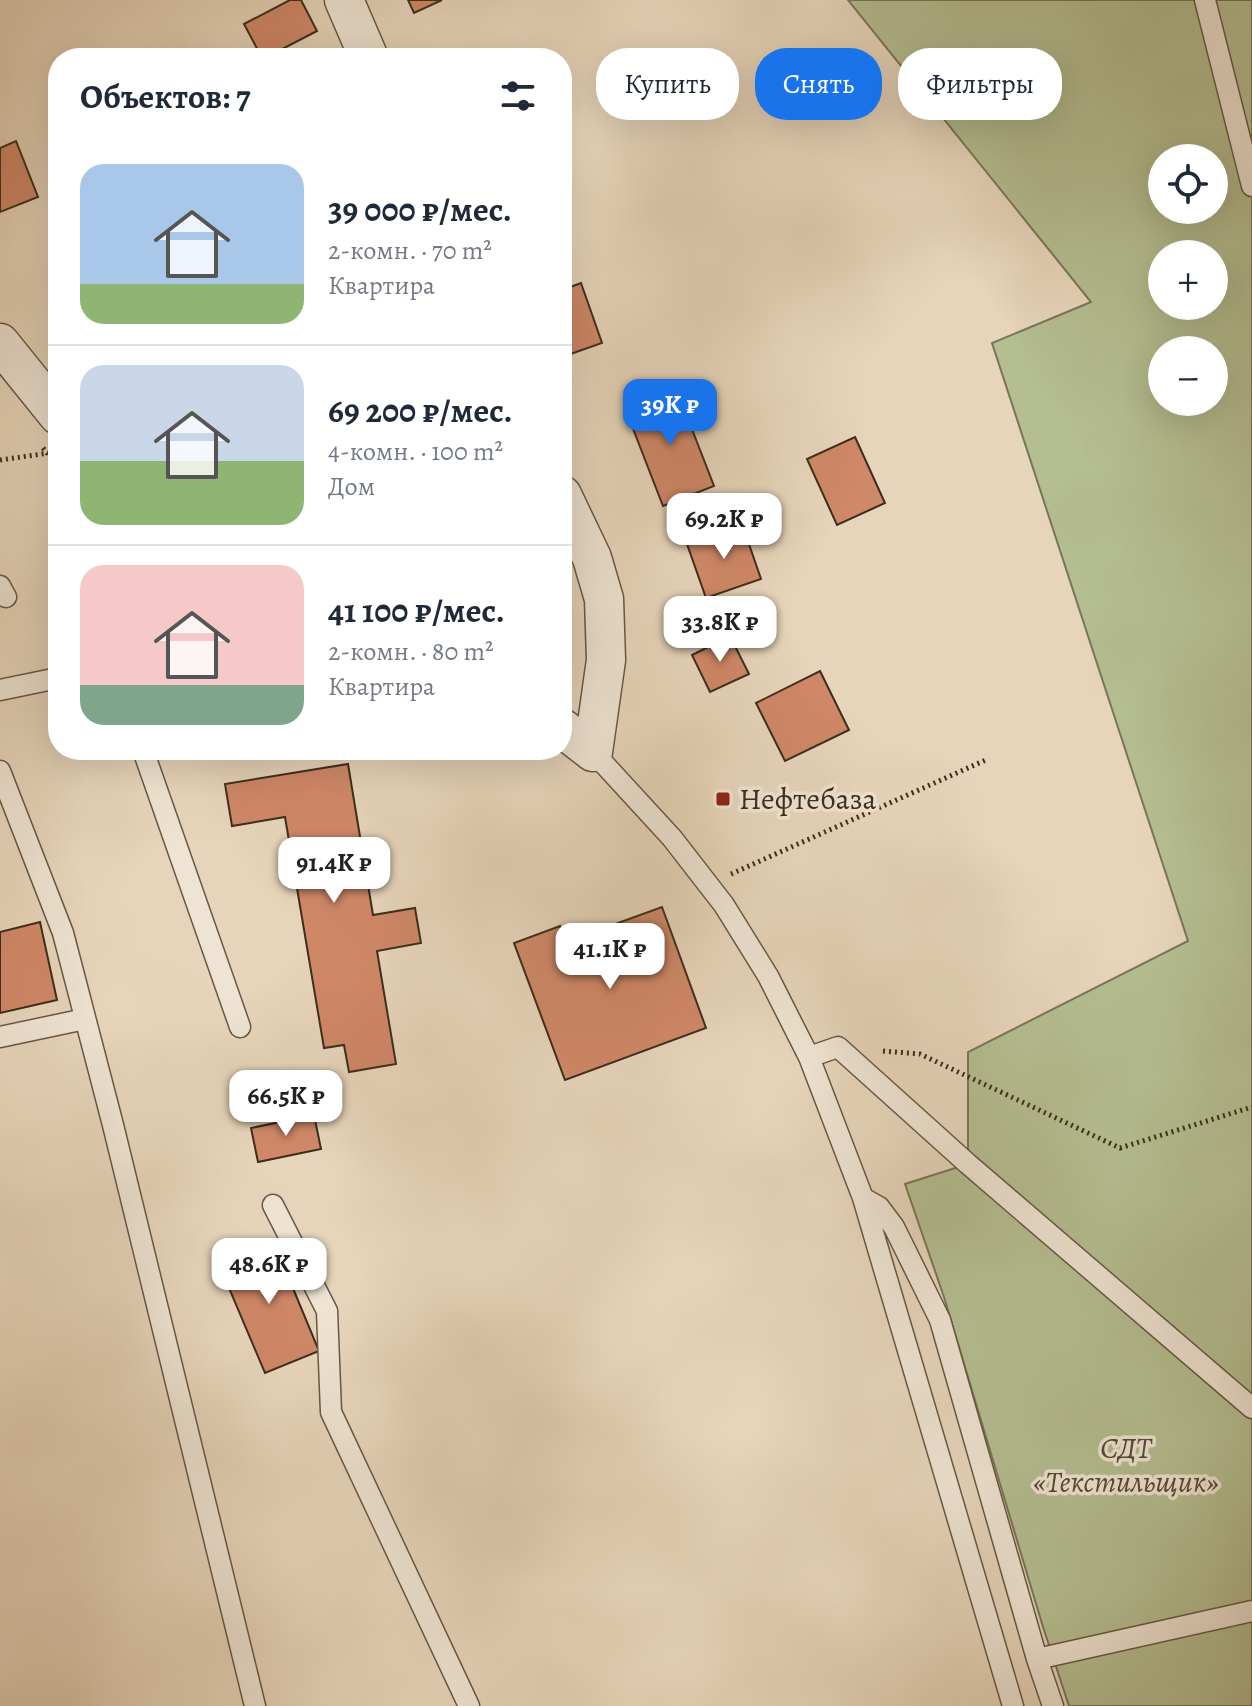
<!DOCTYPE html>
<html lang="ru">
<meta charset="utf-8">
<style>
body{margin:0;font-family:Alegreya,serif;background:#f6f6f7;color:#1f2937;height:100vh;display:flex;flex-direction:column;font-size:30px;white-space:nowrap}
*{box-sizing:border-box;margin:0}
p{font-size:26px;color:#747a83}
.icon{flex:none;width:44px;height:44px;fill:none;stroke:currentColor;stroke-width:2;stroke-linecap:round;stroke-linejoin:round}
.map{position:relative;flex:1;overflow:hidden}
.sheet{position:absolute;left:48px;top:48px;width:524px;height:712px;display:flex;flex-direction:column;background:#fff;border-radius:32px;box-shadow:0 8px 32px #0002}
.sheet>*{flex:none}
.guide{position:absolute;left:596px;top:48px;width:536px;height:72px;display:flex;gap:16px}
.buttons{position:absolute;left:1148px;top:144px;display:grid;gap:16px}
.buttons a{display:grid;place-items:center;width:80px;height:80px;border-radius:50%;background:#fff;box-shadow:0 8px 32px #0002;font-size:40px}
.price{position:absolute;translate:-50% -68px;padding:0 18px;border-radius:16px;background:#fff;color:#222;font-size:26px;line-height:52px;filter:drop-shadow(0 2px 4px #0008)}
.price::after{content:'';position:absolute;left:50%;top:48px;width:24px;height:18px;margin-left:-12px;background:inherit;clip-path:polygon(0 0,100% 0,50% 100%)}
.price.on{background:#1a73e8;color:#fff}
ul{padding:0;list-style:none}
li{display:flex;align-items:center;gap:24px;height:200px;padding:0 32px}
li+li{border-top:2px solid #e0e1e3}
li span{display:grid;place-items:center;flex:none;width:224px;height:160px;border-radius:24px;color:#555}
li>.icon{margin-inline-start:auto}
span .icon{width:96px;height:96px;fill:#fffc;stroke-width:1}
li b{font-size:34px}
h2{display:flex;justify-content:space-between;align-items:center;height:96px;padding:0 32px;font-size:34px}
.chip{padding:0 28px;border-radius:32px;background:#fff;box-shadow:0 8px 32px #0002;font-size:28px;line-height:72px}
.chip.on{background:#1a73e8;color:#fff}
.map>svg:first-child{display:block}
</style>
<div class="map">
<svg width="1252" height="1706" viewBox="0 0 1252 1706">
<rect width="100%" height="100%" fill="#e7d5bb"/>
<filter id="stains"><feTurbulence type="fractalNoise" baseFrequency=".0025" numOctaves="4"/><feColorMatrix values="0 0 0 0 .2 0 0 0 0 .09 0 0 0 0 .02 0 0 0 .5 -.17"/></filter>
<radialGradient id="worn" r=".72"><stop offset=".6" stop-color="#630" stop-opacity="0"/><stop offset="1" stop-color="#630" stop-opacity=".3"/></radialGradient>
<path fill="#b4be91" stroke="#787656" stroke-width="2" fill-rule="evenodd" d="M 848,0 L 1252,0 L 1252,1706 L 1069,1706 L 1043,1627 L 944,1297 L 905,1184 L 968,1164 L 968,1052 L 1188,941 L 992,343 L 1091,302 ZM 1162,158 L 1214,158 L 1214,210 L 1162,210 ZM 1162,254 L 1214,254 L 1214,306 L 1162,306 ZM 1162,350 L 1214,350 L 1214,402 L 1162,402 Z"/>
<path fill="#cf8868" stroke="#3b2e1c" stroke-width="2" d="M 290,0 L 301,0 L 317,31 L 265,58 L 262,58 L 244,24 Z
M 408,0 L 442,0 L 414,13 Z
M 16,141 L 38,197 L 0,212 L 0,148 Z
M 581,283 L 602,343 L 562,357 L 562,290 Z
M 676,388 L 714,486 L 663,506 L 625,408 Z
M 855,437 L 885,503 L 837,525 L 807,459 Z
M 742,524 L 761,579 L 706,598 L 687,544 Z
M 730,636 L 749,674 L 710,692 L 692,655 Z
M 820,671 L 849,730 L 785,761 L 756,703 Z
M 348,764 L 373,915 L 415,908 L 421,943 L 377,951 L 396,1064 L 349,1072 L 344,1045 L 324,1048 L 285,817 L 232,826 L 225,784 Z
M 662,907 L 706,1028 L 565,1080 L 514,943 L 560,926 L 566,942 Z
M 40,922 L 57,1000 L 0,1013 L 0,932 Z
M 314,1115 L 321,1149 L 258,1162 L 251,1128 Z
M 273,1240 L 319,1351 L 265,1373 L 218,1262 Z"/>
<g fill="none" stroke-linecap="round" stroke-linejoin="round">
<defs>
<path id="lane" d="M 1205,0 L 1252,186
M 0,586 L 6,597
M 0,690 L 58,678
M 143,750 L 240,1027
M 593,752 L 672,838 L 724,905 L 768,976 L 809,1057 L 863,1198 L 1013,1706
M 0,771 L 63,933 L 113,1125 L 255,1706
M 0,1037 L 85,1019
M 809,1057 L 838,1047 L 968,1164 L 1252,1408
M 863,1198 L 879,1207 L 894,1227 L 940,1320 L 1037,1659 L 1053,1706
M 273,1205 L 327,1311 L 331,1412 L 469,1706
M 1037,1659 L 1252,1611"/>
<path id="street" d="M 344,0 L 369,58
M 0,343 L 58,415
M 562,495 L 592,558 L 604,599 L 606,660 L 593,752
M 562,728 L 593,752"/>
</defs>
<use href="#lane" stroke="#665844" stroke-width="23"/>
<use href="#street" stroke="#665844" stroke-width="41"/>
<path stroke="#3b2e1c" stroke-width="5" stroke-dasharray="2 4" stroke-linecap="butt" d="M 43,448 L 58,466
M 0,460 L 49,453
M 731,874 L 988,759
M 883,1051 L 920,1054 L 1120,1148 L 1252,1107"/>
<use href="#lane" stroke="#efe4d3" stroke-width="20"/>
<use href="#street" stroke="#efe4d3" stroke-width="38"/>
</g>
<rect fill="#8f2418" stroke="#efe4d3" stroke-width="3" x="715" y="791" width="16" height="16" rx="4"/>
<g text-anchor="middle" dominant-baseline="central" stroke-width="7" stroke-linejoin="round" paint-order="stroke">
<g font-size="30" fill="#3b2e1c" stroke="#efe4d3" text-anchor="start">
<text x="739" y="799">Нефтебаза</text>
</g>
<g font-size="30" font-style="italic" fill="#534b33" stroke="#efe4d3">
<text x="1126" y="1448">СДТ<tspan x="1126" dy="34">«Текстильщик»</tspan></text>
</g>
</g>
<rect width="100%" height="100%" filter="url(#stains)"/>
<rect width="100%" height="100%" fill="url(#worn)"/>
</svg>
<div class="buttons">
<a><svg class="icon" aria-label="locate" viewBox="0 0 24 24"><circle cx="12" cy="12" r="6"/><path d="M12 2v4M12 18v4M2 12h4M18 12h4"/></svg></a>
<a>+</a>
<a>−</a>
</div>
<b class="price on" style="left:670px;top:447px">39K ₽</b>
<b class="price" style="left:724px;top:561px">69.2K ₽</b>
<b class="price" style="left:720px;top:664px">33.8K ₽</b>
<b class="price" style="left:334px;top:905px">91.4K ₽</b>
<b class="price" style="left:610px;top:991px">41.1K ₽</b>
<b class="price" style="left:286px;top:1138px">66.5K ₽</b>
<b class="price" style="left:269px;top:1306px">48.6K ₽</b>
<div class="guide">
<a class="chip">Купить</a>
<a class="chip on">Снять</a>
<a class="chip">Фильтры</a>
</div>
<section class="sheet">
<h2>Объектов: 7<svg class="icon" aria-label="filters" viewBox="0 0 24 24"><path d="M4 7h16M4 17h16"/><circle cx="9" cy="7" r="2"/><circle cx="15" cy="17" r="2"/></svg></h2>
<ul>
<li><span style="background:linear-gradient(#a9c7e8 75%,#8fb573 0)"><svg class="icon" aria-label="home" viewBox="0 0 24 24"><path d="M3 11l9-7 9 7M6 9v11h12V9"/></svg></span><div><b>39 000 ₽/мес.</b><p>2-комн. · 70 m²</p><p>Квартира</p></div></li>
<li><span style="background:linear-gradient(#c9d6e8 60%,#8fb573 0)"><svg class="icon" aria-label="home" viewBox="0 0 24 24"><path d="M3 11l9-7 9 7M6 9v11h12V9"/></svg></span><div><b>69 200 ₽/мес.</b><p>4-комн. · 100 m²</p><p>Дом</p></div></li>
<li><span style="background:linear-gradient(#f6c9c9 75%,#7fa58c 0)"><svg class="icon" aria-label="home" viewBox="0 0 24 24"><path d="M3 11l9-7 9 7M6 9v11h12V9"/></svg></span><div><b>41 100 ₽/мес.</b><p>2-комн. · 80 m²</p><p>Квартира</p></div></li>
</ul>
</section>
</div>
